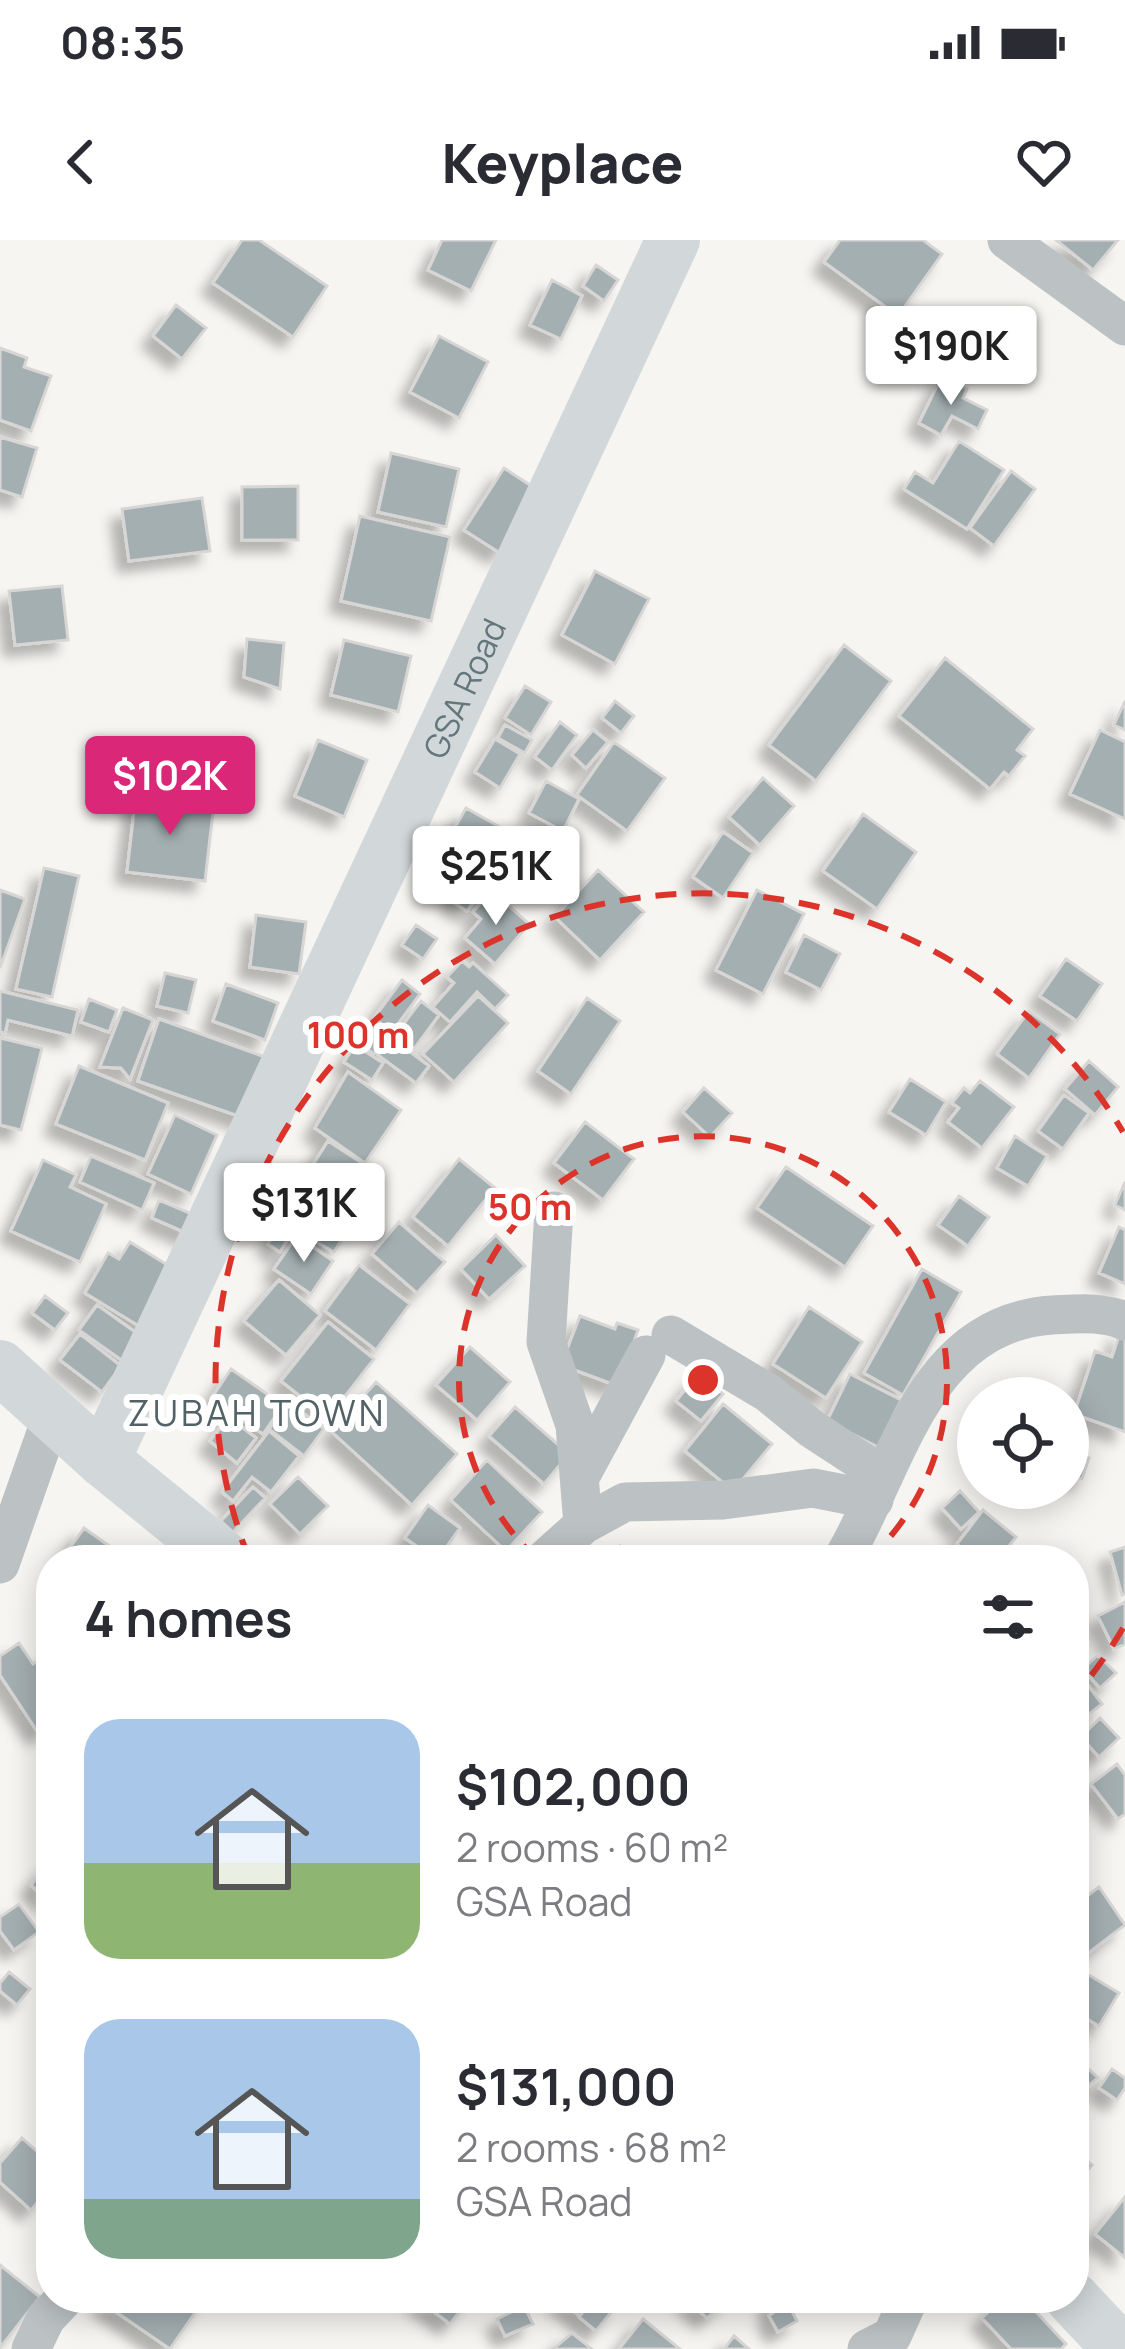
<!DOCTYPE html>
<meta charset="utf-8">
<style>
body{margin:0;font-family:Manrope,sans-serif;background:#f2f2f3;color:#2b2b33;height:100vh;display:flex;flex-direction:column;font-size:45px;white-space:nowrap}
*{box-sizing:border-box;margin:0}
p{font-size:39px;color:#7c7c81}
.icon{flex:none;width:66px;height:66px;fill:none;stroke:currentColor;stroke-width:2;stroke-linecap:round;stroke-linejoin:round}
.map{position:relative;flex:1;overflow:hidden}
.panel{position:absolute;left:36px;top:1305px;width:1053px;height:768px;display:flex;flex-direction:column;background:#fff;border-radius:48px;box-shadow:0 6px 30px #0003}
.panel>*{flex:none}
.controls{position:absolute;left:957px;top:1137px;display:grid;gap:24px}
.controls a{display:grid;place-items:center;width:132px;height:132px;border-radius:50%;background:#fff;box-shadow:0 6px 30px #0003;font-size:60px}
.price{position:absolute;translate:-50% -102px;padding:0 27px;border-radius:12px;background:#fff;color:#222;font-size:39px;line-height:78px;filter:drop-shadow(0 3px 6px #0008)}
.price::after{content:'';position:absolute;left:50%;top:72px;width:36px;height:27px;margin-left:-18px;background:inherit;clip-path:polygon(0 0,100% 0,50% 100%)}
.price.on{background:#db2777;color:#fff}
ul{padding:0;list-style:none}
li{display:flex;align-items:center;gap:36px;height:300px;padding:0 48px}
li span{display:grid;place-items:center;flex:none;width:336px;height:240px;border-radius:36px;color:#555}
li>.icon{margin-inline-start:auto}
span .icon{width:144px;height:144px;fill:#fffc;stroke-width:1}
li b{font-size:51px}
h2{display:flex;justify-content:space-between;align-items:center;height:144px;padding:0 48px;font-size:51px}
.status{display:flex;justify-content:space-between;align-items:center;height:84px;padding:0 60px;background:#fff;direction:ltr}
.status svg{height:33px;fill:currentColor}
header{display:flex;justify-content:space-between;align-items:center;height:156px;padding:0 48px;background:#fff;font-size:54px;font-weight:800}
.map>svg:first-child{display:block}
</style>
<div class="status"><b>08:35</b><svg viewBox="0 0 49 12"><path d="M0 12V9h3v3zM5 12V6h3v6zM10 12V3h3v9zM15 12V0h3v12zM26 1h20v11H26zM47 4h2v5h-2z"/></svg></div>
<header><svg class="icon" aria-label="back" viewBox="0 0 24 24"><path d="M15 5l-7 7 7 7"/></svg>Keyplace<svg class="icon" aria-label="heart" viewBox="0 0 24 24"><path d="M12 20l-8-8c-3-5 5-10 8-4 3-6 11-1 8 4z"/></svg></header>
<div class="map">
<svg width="1125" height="2109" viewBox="0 0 1125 2109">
<defs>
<filter id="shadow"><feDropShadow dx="-11" dy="11" stdDeviation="6" flood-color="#0004"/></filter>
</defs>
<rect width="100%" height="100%" fill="#f6f5f2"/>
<path fill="#a4afb2" stroke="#d7d6d5" stroke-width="3" filter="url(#shadow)" d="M 242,0 L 259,0 L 327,46 L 293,97 L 213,43 Z
M 442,0 L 496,0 L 471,51 L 428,30 Z
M 840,0 L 923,0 L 942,14 L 898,76 L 824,22 Z
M 1056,0 L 1118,0 L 1093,30 Z
M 596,25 L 618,40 L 604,61 L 583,46 Z
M 552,40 L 582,56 L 561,99 L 530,85 Z
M 176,65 L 206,88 L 182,119 L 153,96 Z
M 439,96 L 488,122 L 459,178 L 410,152 Z
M 0,108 L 27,118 L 24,127 L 51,136 L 31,191 L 0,180 Z
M 942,136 L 967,149 L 963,158 L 987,170 L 978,189 L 952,176 L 941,195 L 919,183 Z
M 0,197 L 37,208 L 22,257 L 0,250 Z
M 959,201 L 1004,230 L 967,289 L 904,249 L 915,232 L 933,243 Z
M 391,213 L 459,229 L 446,287 L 378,272 Z
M 504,228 L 539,251 L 500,313 L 464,290 Z
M 1011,231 L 1035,249 L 994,306 L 970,288 Z
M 298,246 L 298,300 L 242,300 L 242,247 Z
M 202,258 L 210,311 L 129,321 L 122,269 Z
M 360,276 L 450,297 L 431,381 L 341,361 Z
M 595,331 L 649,359 L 615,424 L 562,395 Z
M 62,346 L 68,400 L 15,405 L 9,351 Z
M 247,399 L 284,403 L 280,449 L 244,437 Z
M 344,400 L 411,416 L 398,472 L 331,455 Z
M 844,405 L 891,441 L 816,541 L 769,505 Z
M 945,418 L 1033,489 L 1017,510 L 1025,516 L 1009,536 L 1004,532 L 990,549 L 899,476 Z
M 525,446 L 551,462 L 531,495 L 505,478 Z
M 615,461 L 634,476 L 621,493 L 602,478 Z
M 1125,461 L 1125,490 L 1114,485 Z
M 560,482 L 577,495 L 552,530 L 535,517 Z
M 505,485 L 532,500 L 525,513 L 498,498 Z
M 593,490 L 608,502 L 586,528 L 572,515 Z
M 1100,490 L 1125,502 L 1125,579 L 1070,554 Z
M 495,499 L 520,514 L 500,548 L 475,532 Z
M 318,500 L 367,520 L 344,577 L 295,556 Z
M 150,502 L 173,508 L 167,532 L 147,525 Z
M 614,502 L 665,538 L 627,591 L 577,555 Z
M 763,538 L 794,566 L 760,605 L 729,577 Z
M 546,541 L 579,559 L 563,591 L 529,573 Z
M 136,554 L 214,563 L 205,641 L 127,632 Z
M 466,568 L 498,586 L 485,609 L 453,591 Z
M 863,574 L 916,612 L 877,669 L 823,631 Z
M 723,592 L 753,613 L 723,658 L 693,637 Z
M 463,600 L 481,611 L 472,627 L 454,615 Z
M 481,621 L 499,636 L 485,652 L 467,637 Z
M 44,628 L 79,636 L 52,757 L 16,749 Z
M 598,630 L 644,672 L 600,720 L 555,677 Z
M 463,640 L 480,652 L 467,671 L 450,660 Z
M 0,650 L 25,659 L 0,728 Z
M 757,650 L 804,674 L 763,754 L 716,730 Z
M 492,651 L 529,684 L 495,724 L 465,698 L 481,679 L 473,672 Z
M 256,675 L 306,682 L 299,734 L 250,727 Z
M 416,685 L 437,699 L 423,719 L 402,705 Z
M 804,695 L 840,714 L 821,750 L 786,732 Z
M 1066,719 L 1102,744 L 1077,781 L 1040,756 Z
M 462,721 L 469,727 L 473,723 L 508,755 L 495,769 L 477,752 L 450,782 L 433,767 L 454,743 L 447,737 Z
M 165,733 L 196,740 L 188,773 L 157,766 Z
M 402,740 L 420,754 L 392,792 L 374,778 Z
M 226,744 L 278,763 L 265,800 L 213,781 Z
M 0,751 L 78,770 L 72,796 L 8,780 L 5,793 L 0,792 Z
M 478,756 L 508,783 L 454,842 L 423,814 Z
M 587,758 L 620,781 L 571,854 L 538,831 Z
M 89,759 L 117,770 L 109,792 L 81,782 Z
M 421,761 L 439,775 L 414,809 L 395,795 Z
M 123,768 L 153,780 L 130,839 L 121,828 L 100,827 Z
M 1029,771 L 1060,794 L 1029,838 L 997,814 Z
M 159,779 L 268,818 L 247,879 L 138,841 Z
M 373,782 L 389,794 L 374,814 L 358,802 Z
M 390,797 L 429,826 L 416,843 L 378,815 Z
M 0,798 L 42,808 L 21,890 L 0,885 Z
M 355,805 L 383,823 L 372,840 L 344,822 Z
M 1089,821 L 1118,847 L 1095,875 L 1065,849 Z
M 79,826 L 168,863 L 145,920 L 56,884 Z
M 348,832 L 401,870 L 365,923 L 315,888 Z
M 910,839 L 946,862 L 926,895 L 889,872 Z
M 980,841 L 1014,867 L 982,908 L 948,882 L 959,868 L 952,863 L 964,848 L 970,853 Z
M 704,848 L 732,873 L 710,897 L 683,872 Z
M 1064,855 L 1089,873 L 1063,909 L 1038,891 Z
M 175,875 L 217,895 L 191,954 L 148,934 Z
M 585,882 L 634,919 L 603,960 L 554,923 Z
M 1015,896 L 1047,916 L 1028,946 L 997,928 Z
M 328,901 L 382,936 L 366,963 L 311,928 Z
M 91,916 L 154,943 L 142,970 L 80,942 Z
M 459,919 L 495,948 L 448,1006 L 413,977 Z
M 43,920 L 76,935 L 70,947 L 106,964 L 80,1022 L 11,991 Z
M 786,927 L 873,986 L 845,1027 L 757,968 Z
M 314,936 L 361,964 L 347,987 L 300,960 Z
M 1125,942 L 1125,970 L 1115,965 Z
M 959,956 L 989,977 L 968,1006 L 938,985 Z
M 159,960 L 199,977 L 191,995 L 152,978 Z
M 307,967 L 347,990 L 334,1012 L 295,989 Z
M 283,979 L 295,987 L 280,1012 L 268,1004 Z
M 399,982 L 445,1022 L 417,1053 L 372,1014 Z
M 1119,987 L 1125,990 L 1125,1044 L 1099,1033 Z
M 496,995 L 525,1026 L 489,1059 L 461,1029 Z
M 297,996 L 333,1021 L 311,1054 L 274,1029 Z
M 130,1002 L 187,1037 L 152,1094 L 85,1053 L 108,1013 L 119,1019 Z
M 359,1025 L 410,1064 L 376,1110 L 325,1071 Z
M 922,1029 L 961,1052 L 903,1155 L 864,1133 Z
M 279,1040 L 320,1075 L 286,1115 L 244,1081 Z
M 45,1056 L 68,1073 L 55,1090 L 32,1073 Z
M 97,1065 L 145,1099 L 127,1124 L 79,1090 Z
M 809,1067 L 862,1102 L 826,1158 L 773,1124 Z
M 580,1076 L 615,1089 L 617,1083 L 638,1090 L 618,1146 L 561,1125 Z
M 328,1082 L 374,1119 L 328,1178 L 281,1141 Z
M 1121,1090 L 1125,1092 L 1125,1192 L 1074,1174 L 1095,1111 L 1112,1117 Z
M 80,1094 L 121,1126 L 102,1152 L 60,1120 Z
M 470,1107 L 510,1142 L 477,1180 L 436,1145 Z
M 231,1129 L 283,1165 L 263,1194 L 211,1159 Z
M 698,1134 L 723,1154 L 701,1181 L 676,1161 Z
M 850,1134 L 901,1160 L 878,1207 L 827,1181 Z
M 376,1142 L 457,1214 L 412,1265 L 332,1192 Z
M 289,1163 L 324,1189 L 304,1216 L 269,1189 Z
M 723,1164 L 772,1204 L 733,1251 L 685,1211 Z
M 515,1167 L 569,1214 L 544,1244 L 489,1196 Z
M 229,1177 L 256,1198 L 237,1223 L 210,1201 Z
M 269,1191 L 299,1216 L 271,1252 L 252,1237 L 233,1261 L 222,1252 Z
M 1068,1211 L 1089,1218 L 1082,1239 L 1068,1235 Z
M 487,1220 L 542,1272 L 506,1311 L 451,1260 Z
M 298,1237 L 328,1266 L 300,1294 L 270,1264 Z
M 253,1247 L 265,1258 L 233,1292 L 221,1281 Z
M 960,1251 L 979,1272 L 961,1289 L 942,1268 Z
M 428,1265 L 460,1288 L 437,1320 L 405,1298 Z
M 983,1270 L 1016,1297 L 998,1320 L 977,1320 L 957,1304 Z
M 84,1288 L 129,1320 L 61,1320 Z
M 620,1306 L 636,1320 L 609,1320 Z
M 1125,1307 L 1125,1354 L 1122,1355 L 1110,1312 Z
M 1125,1362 L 1125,1404 L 1114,1409 L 1098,1376 Z
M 19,1403 L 33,1424 L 51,1413 L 51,1486 L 39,1494 L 0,1435 L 0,1416 Z
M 1098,1415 L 1116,1433 L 1100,1448 L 1083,1429 Z
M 1081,1436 L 1102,1464 L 1074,1486 L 1074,1442 Z
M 1100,1478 L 1119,1498 L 1099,1517 L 1081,1497 Z
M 1117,1524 L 1125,1535 L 1125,1574 L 1118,1579 L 1091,1544 Z
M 51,1622 L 51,1663 L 31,1645 Z
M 1099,1647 L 1125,1685 L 1079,1720 L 1074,1714 L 1074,1666 Z
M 19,1664 L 39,1692 L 14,1710 L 0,1691 L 0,1677 Z
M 1082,1731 L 1119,1753 L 1099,1786 L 1074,1771 L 1074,1745 Z
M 9,1732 L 30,1749 L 17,1765 L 0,1751 L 0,1743 Z
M 1078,1819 L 1098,1838 L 1075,1856 L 1074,1823 Z
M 1112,1829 L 1125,1838 L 1125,1848 L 1117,1860 L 1099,1848 Z
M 22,1898 L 51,1924 L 51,1946 L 31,1970 L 0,1942 L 0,1923 Z
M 1074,1911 L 1092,1925 L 1074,1948 Z
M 1125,1957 L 1125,2018 L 1095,1994 Z
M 0,2025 L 40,2057 L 0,2108 Z
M 107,2058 L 205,2058 L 170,2109 L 103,2063 Z
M 416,2058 L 470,2058 L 450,2084 Z
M 557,2058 L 593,2058 L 580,2076 Z
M 594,2058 L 607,2058 L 617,2065 L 596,2091 L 579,2077 Z
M 686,2058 L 729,2058 L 707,2078 Z
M 776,2058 L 785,2058 L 797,2081 L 778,2092 L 769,2076 L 773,2073 L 769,2061 Z
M 1003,2058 L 1023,2058 L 1066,2104 L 1061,2109 L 1011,2109 L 982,2078 Z
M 524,2066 L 533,2084 L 505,2096 L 497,2079 Z
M 643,2079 L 680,2109 L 619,2109 Z
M 572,2093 L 592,2109 L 553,2109 Z
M 734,2096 L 749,2109 L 724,2109 Z"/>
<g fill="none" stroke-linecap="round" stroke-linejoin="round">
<path stroke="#bcc2c4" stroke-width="39" d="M 1007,0 L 1125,86
M 554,971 L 546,1102 L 575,1185 L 583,1285
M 671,1095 L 768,1153 L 812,1189 L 884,1236
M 580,1237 L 646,1115
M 544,1320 L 583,1285 L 625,1262 L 723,1260 L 813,1248 L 874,1260
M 842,1320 C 898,1227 922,1084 1052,1075 C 1076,1074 1102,1071 1125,1081
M 0,1324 L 53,1173
M 31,2109 L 46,2078 L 65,2058
M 867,2109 L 892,2096 L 909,2058"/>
<g stroke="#d2d8da" stroke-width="54">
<path d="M 0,1127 L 103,1220 L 226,1320"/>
<path id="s1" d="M 103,1220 L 673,0"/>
<path d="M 1072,2058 L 1120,2109"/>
</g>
</g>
<g fill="none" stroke="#dc342b" stroke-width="6" stroke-dasharray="21 15">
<path d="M538 1320A244 244 0 1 1 868 1320"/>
<path d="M1123 1388A488 488 0 0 1 1074 1457M249 1319A488 488 0 0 1 1123 892"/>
</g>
<g text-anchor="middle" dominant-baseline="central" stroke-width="12" stroke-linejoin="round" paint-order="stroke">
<g font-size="33" fill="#62767c" stroke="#fff">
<text stroke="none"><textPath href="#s1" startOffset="852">GSA Road</textPath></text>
</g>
<g font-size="36" letter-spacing="3" fill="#536267" stroke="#fff">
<text x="257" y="1172">ZUBAH TOWN</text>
</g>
</g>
<circle cx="703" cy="1140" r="18" fill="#dc342b" stroke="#fff" stroke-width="6"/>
<g font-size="36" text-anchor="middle" font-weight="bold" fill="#dc342b" stroke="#fff" stroke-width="12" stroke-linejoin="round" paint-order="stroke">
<text x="358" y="808">100 m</text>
<text x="530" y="980">50 m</text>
</g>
</svg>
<div class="controls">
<a><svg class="icon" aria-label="locate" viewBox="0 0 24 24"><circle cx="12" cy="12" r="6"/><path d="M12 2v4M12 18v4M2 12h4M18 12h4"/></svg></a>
</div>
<b class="price" style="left:951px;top:168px">$190K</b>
<b class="price on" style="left:170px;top:598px">$102K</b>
<b class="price" style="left:496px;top:688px">$251K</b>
<b class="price" style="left:304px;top:1025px">$131K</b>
<section class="panel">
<h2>4 homes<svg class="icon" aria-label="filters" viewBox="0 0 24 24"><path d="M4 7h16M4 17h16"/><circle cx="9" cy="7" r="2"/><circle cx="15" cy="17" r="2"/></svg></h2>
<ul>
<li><span style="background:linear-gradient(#a9c7e8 60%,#8fb573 0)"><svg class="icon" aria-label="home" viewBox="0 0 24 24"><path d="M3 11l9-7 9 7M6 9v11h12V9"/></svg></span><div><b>$102,000</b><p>2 rooms · 60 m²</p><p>GSA Road</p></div></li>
<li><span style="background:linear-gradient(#a9c7e8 75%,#7fa58c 0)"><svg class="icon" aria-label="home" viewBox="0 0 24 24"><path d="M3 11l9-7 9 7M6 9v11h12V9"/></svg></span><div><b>$131,000</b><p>2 rooms · 68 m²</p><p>GSA Road</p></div></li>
</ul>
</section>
</div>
